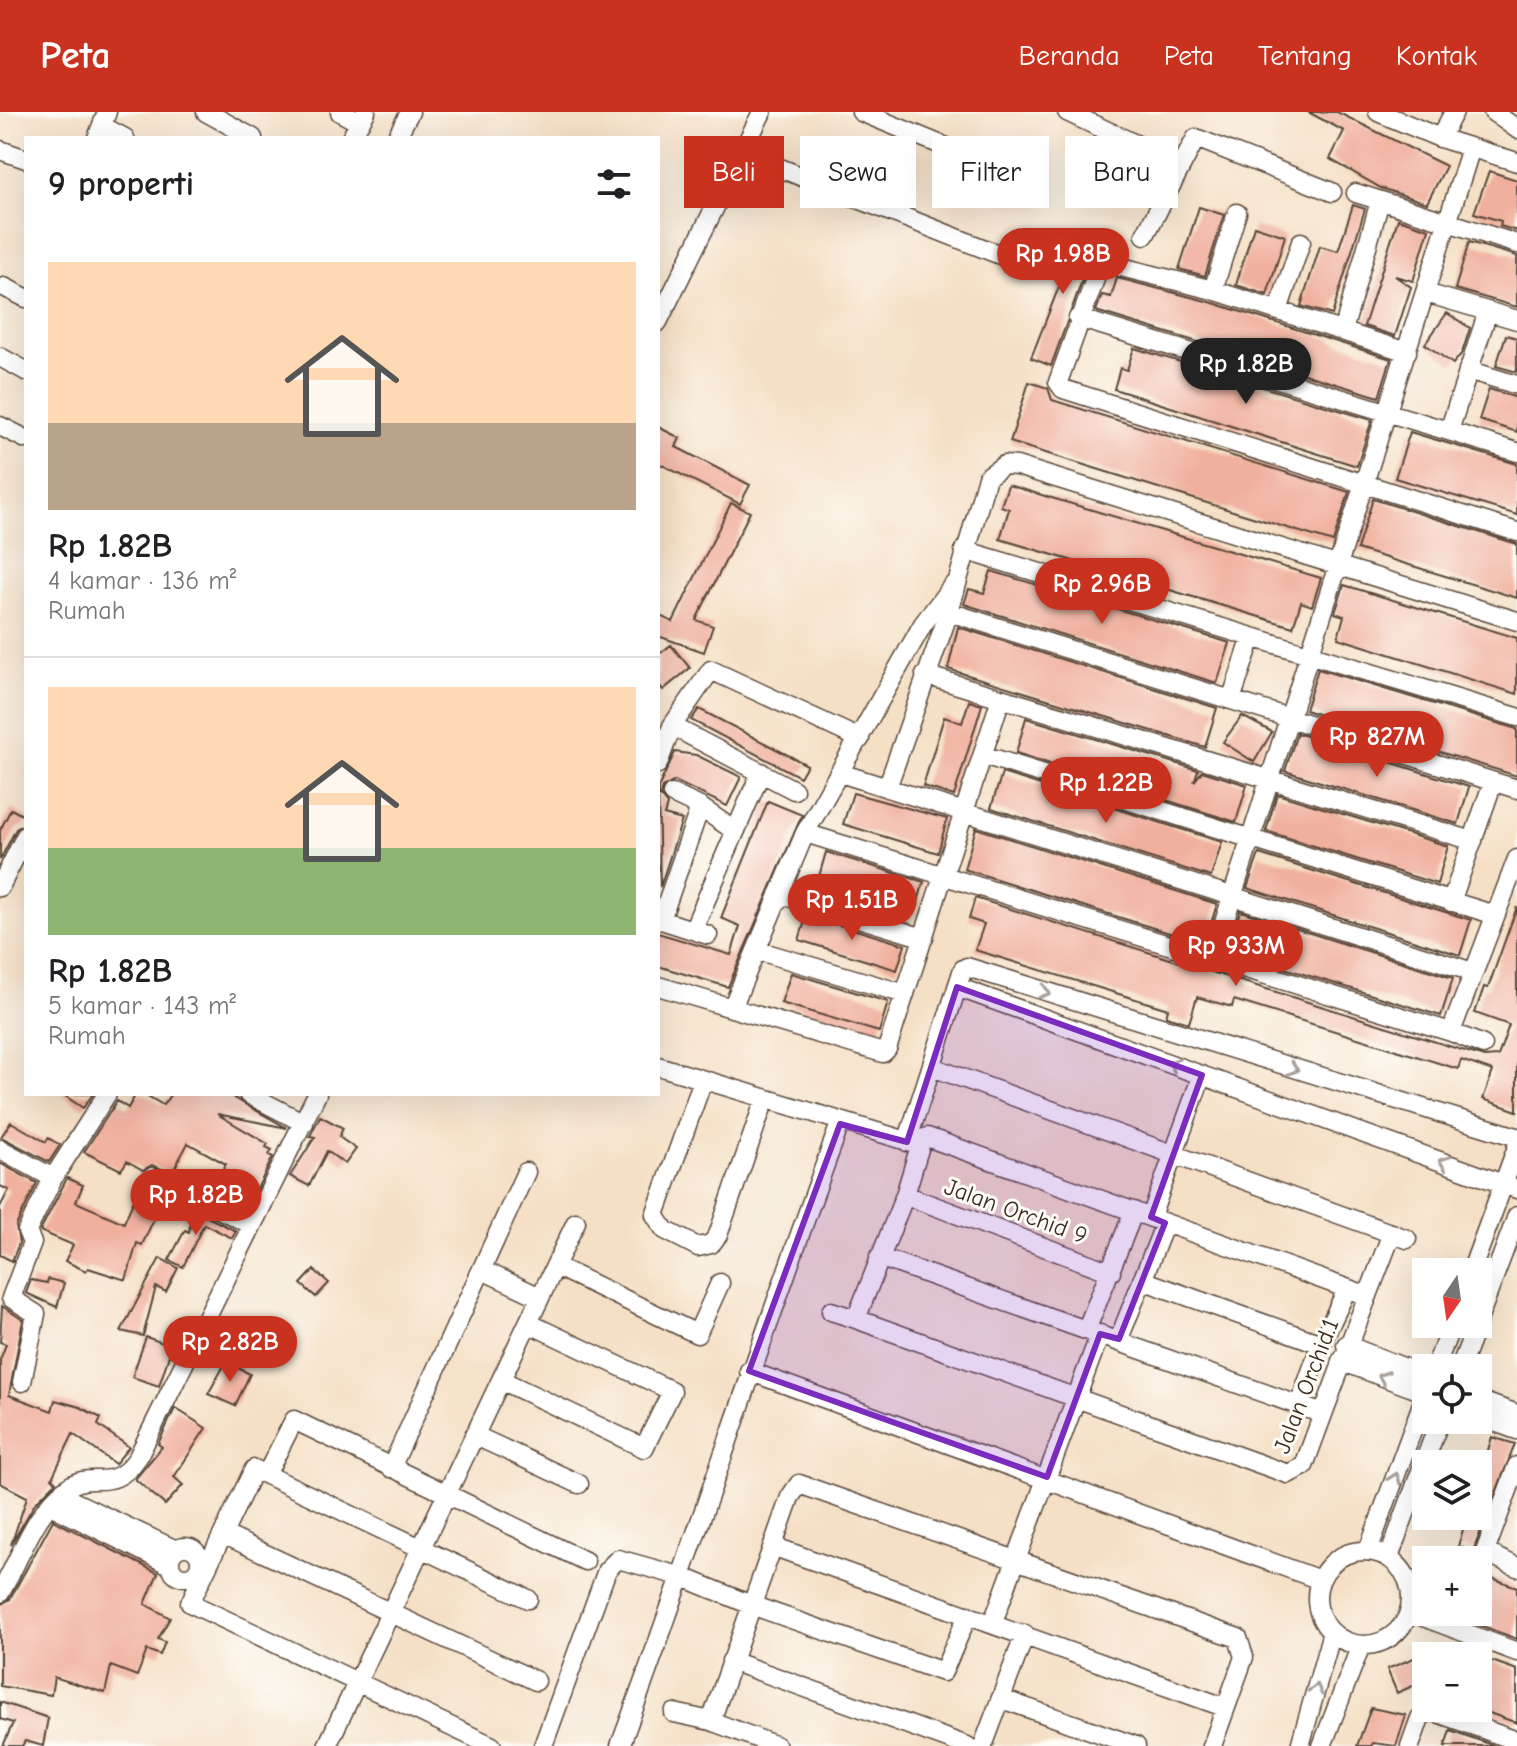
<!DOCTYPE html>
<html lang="id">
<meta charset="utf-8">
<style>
body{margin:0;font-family:"Comic Neue",sans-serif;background:#f6f6f6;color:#202124;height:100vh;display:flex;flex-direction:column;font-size:30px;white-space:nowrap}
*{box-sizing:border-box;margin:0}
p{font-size:26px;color:#757577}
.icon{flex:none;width:44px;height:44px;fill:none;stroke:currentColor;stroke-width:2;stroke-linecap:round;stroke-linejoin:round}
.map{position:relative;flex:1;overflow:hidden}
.details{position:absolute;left:24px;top:24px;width:636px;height:960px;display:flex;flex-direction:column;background:#fff;border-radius:0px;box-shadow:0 8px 32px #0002}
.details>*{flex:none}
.hud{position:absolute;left:684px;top:24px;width:712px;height:72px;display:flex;gap:16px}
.needle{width:52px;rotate:193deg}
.tools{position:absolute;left:1412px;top:1146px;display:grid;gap:16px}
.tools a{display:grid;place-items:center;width:80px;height:80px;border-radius:0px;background:#fff;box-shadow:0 8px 32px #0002;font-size:40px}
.price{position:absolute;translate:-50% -68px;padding:0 18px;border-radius:28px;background:#c8321e;color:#fff;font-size:26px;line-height:52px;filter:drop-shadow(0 2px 4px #0008)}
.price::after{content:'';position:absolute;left:50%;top:48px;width:24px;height:18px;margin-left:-12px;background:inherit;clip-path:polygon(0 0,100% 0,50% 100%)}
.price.active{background:#222;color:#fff}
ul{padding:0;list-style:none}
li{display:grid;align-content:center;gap:16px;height:424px;padding:0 24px}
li+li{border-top:2px solid #e0e0e0}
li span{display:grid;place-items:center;height:248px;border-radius:0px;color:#555}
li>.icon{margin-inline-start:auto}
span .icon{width:144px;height:144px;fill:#fffc;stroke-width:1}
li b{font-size:34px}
h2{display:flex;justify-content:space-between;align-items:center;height:96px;padding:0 24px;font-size:34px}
.chip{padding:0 28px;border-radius:0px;background:#fff;box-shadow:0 8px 32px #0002;font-size:28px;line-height:72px}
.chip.active{background:#c8321e;color:#fff}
header{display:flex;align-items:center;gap:48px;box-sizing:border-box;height:112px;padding:0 40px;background:#c8321e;color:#fff}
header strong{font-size:38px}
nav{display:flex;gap:44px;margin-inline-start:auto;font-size:28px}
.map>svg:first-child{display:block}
</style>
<header>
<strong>Peta</strong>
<nav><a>Beranda</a><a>Peta</a><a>Tentang</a><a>Kontak</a></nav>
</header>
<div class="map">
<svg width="1517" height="1634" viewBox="0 0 1517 1634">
<rect width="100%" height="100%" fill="#fdfcf7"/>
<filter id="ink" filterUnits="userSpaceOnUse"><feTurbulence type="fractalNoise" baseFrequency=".0125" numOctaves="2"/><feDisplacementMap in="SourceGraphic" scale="16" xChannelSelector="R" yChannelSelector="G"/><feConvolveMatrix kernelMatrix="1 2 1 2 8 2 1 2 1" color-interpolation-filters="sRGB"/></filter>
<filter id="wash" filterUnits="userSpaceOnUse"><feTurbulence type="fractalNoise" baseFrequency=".006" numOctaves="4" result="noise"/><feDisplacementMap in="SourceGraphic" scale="32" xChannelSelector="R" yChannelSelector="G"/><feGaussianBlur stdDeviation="1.8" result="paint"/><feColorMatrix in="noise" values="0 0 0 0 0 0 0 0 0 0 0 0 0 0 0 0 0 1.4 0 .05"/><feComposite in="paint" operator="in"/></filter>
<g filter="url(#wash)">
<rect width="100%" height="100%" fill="#f5e0c6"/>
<g id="blocks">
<path fill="#f1b09e" d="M 1308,0 L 1337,0 L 1446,54 L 1427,91 L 1381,76 L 1330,47 L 1344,19 Z
M 748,56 L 768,64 L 764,76 L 743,69 Z
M 1489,59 L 1517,68 L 1517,119 L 1500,114 L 1501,109 L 1474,101 Z
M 1353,93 L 1365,97 L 1332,203 L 1301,194 L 1320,134 L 1338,139 Z
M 1199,95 L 1224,103 L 1205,164 L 1179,157 Z
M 1398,107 L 1429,117 L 1413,169 L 1395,164 L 1411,175 L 1395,224 L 1364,214 Z
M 1254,114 L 1285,124 L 1267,183 L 1236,173 Z
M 1054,126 L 1079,136 L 1081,131 L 1100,138 L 1088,152 L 1051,254 L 1031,246 L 1067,154 L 1046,146 Z
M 1469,130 L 1517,144 L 1517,195 L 1455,177 Z
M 1117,166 L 1210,190 L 1391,247 L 1379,285 L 1096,199 L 1102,183 L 1111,185 Z
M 1447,201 L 1470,216 L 1462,241 L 1453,252 L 1425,232 Z
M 1506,223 L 1517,226 L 1517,260 L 1496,254 Z
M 1134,236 L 1372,308 L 1357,354 L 1114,277 L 1120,256 L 1127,258 Z
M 1029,270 L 1048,276 L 1052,288 L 1349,380 L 1333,430 L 1010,330 Z
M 1489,277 L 1517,286 L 1517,320 L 1479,308 Z
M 658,315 L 680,326 L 676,335 L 750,373 L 740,392 L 658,351 Z
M 1410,320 L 1517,352 L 1517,403 L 1395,366 Z
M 1008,373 L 1321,466 L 1312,494 L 1301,490 L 1293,515 L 1000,427 L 1009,397 L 1001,394 Z
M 1373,387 L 1517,432 L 1517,486 L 1357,437 Z
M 731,391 L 750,400 L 696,508 L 713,514 L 704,540 L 658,524 L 658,503 L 673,510 Z
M 991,459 L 1230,531 L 1217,571 L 964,492 L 969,477 L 984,481 Z
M 1344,473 L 1517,526 L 1517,582 L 1338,526 L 1344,504 L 1335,501 Z
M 958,515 L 1217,596 L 1205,635 L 948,557 Z
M 671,533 L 690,556 L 663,578 L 658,571 L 658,543 Z
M 1318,557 L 1517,617 L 1517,664 L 1305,598 Z
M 969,589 L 982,593 L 954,684 L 923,674 L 944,605 L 962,611 Z
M 699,597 L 807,653 L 800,665 L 691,608 Z
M 1242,604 L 1272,620 L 1254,650 L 1223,630 Z
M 1026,606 L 1198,658 L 1194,670 L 1202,659 L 1247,673 L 1236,710 L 1016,641 Z
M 1297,621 L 1469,675 L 1458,712 L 1285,659 Z
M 675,640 L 696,643 L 741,665 L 727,694 L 675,669 L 662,676 L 660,684 L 667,693 L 664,703 L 682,708 L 660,775 L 658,676 Z
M 1002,661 L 1222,730 L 1211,765 L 991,696 Z
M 853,681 L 947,707 L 938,741 L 843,712 Z
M 1277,682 L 1448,734 L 1437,772 L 1266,719 Z
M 768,689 L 802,703 L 728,875 L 658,854 L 658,821 L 731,843 L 740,814 L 721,806 Z
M 11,697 L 26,705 L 26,711 L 16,717 L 0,748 L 0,718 Z
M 976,716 L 1217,792 L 1205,832 L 964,757 Z
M 826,740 L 924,770 L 915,798 L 818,768 Z
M 1259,742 L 1471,808 L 1460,843 L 1247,776 Z
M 975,786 L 1484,945 L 1498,944 L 1509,913 L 1475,901 L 1484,875 L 1488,876 L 1517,795 L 1517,999 L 1483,987 L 1493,959 L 1461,948 L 1458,957 L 1234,888 L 1232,895 L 1197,885 L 1189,911 L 1166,904 L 1168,897 L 975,838 L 984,812 L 969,807 Z
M 1240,799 L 1453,866 L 1441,904 L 1228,839 Z
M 807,803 L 905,833 L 897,858 L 799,828 Z
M 791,861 L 888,890 L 879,920 L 781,891 Z
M 62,982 L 93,982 L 83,996 Z
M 136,982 L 144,982 L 163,993 L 171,982 L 227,982 L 287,1016 L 217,1002 L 268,1032 L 266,1035 L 272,1038 L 269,1043 L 273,1045 L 248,1095 L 213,1077 L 226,1052 L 188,1031 L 172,1061 L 152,1053 L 143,1058 L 127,1049 L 121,1058 L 84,1040 L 117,989 L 128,996 Z
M 320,1004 L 343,1016 L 339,1025 L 356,1037 L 345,1052 L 327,1039 L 309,1074 L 290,1064 L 315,1025 L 310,1024 Z
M 11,1010 L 46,1030 L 48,1026 L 60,1033 L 49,1050 L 1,1025 Z
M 0,1051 L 37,1071 L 16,1114 L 19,1131 L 12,1149 L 0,1143 L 0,1095 L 9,1078 L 0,1074 Z
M 67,1066 L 83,1073 L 76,1090 L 124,1111 L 135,1085 L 159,1096 L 142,1133 L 137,1131 L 126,1168 L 88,1156 L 86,1159 L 65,1149 L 73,1133 L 40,1119 Z
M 193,1098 L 236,1119 L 232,1126 L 204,1112 L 183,1155 L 169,1148 L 185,1118 L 189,1120 Z
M 160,1146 L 178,1156 L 166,1180 L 156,1175 L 143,1224 L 121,1219 Z
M 314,1158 L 329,1171 L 316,1185 L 301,1172 Z
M 48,1167 L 64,1171 L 57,1195 L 26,1181 L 31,1168 L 47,1171 Z
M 2,1194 L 23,1208 L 9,1283 L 52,1299 L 55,1288 L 80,1295 L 101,1306 L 98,1313 L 129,1335 L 115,1352 L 73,1322 L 52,1366 L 56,1370 L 35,1391 L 11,1433 L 27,1385 L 0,1371 L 0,1248 L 6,1232 L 0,1230 Z
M 146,1225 L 172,1234 L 159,1274 L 132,1265 Z
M 226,1250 L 250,1262 L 235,1294 L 208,1282 Z
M 175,1296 L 206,1316 L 174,1365 L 183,1373 L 165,1393 L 135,1367 L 162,1335 L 158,1332 Z
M 1492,1325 L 1515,1332 L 1473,1439 L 1458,1434 L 1467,1405 L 1478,1408 L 1478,1371 Z
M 53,1408 L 158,1461 L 145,1492 L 170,1506 L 158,1527 L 165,1530 L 160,1543 L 147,1538 L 137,1564 L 111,1554 L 105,1581 L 54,1565 L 51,1583 L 0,1574 L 0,1493 L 10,1487 Z
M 1480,1462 L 1517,1475 L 1517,1527 L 1444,1500 L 1478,1500 Z
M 1426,1541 L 1426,1568 L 1397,1581 L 1387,1557 Z
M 1478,1544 L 1517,1558 L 1517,1611 L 1478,1597 L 1478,1575 L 1484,1560 L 1478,1558 Z
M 0,1590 L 48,1606 L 43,1634 L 25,1629 L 22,1634 L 3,1634 L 13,1611 L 0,1607 Z
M 1371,1596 L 1406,1603 L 1396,1634 L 1373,1631 L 1371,1634 L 1357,1634 Z
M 1450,1618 L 1495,1634 L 1445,1634 Z"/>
</g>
</g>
<g filter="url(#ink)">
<use href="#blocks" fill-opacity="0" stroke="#574537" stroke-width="2"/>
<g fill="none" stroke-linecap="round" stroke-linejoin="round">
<defs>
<path id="minor" d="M 206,0 L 253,26
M 340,0 L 360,11
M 861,0 L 968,44
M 1067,0 L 1180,53
M 1378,0 L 1440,26 L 1517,50
M 1493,0 L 1517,17
M 102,14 L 125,26
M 97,26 L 107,0
M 351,26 L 366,0
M 396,26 L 410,0
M 1440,26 L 1454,0
M 0,38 L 26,47
M 742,41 L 1028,154
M 1356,81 L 1517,132
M 1145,123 L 1196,26 L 1332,80
M 4,175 L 26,186
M 1213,178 L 1237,101
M 1426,181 L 1517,208
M 1278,199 L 1301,130
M 1078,206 L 1517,340
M 658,210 L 762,0
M 1343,219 L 1380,89
M 1407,240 L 1213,178 L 1105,151 L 1099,156 L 1058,270 L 1063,277 L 1517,420
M 0,245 L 26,259
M 1468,258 L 1517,273
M 0,314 L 26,327
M 1449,319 L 1488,199
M 964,438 L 1517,605
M 949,500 L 1517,677
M 925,563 L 1473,729
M 1231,588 L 1252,525
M 672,614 L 794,678
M 983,643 L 1495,803
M 658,652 L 672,614 L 711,558 L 860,627
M 840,661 L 1473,860
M 887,676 L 949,500 L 987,365 L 1004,353 L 1017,354 L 1517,509
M 672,682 L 700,695 L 735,719
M 805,721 L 1451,920 L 1517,747
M 0,775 L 26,723
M 779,782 L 924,826
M 1451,790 L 1493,670
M 658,807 L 708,823
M 661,808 L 700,695
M 693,818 L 761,660
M 756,838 L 905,882
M 1212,848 L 1471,36
M 658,874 L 883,941 L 887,937 L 1001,586
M 957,875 L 1517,1077
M 732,896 L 805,721 L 923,512 L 952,474
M 1451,920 L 1483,933
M 658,954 L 917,1032
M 932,955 L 1407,1127
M 703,968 L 655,1103 L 665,1118 L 698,1135 L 711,1132 L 718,1123 L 765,987
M 248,982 L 304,1011
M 907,1030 L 963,857 L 967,855 L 1517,1025
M 0,1037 L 53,1066
M 152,1065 L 250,1112
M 905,1083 L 1111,1160
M 1151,1105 L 1202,963
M 879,1145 L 1323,1302
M 555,1154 L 697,1222 L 720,1171
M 482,1158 L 540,1185
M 1471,1160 L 1517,1035
M 1142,1168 L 1321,1232
M 1368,1184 L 927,1025 L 922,1027 L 905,1083 L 856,1207 L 1288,1362 L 1304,1354 C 1332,1276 1362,1199 1392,1121
M 831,1199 L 856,1207
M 1478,1208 L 1517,1104
M 1087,1216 L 1134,1099
M 1119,1227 L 1165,1111
M 1346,1233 L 1426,1264
M 1341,1249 L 1426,1281
M 1435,1256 L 1452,1212
M 1460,1256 L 1477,1212
M 749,1259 L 1320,1468
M 501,1268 L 644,1336 L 672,1279 L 528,1211
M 22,1270 L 36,1202 L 11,1186 L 32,1131 L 27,1119 L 53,1066 L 107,982
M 1478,1288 L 1517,1302
M 1299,1293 L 1321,1232 L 1347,1177
M 1478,1304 L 1517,1318
M 474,1323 L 579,1372
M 1517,1354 L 1485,1440 L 1517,1455
M 391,1356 L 526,1060
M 266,1363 L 294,1308 L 585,1449
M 60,1383 L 176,1438
M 50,1393 L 170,1453
M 223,1422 L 536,1569
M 775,1435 L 1224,1595
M170 1450a15 15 0 1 1 30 0a15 15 0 1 1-30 0Z
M1317 1486a47 47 0 1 1 94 0a47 47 0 1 1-94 0Z
M 1368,1439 L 1426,1281
M 1389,1445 L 1440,1308
M 0,1481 C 21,1446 33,1401 67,1376 C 92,1357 112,1384 138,1345 L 317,982
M 1410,1500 L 1517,1540
M 993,1510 L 1100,1222
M 731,1549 L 967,1634
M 1002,1587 L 1136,1634
M 674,1601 L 711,1609
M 327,1634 L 576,1110
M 492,1634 L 190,1491 L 254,1357 L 528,1487
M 543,1634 L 607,1458 L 618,1447 L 683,1465 L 751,1493 L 943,1560 L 968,1503
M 620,1634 C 697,1428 763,1218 840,1012
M 777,1634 L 711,1609 L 790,1385 L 799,1372 L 1238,1526 L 1244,1545 L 1212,1634
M 983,1634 L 1025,1522
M 1300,1634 L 1332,1520
M 1322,1634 L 1361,1533
M 1410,1634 L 1420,1606 L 1429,1598 L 1517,1629"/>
</defs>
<use href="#minor" stroke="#574537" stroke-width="21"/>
<use href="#minor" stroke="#fff" stroke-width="18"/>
</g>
<defs><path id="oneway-chevron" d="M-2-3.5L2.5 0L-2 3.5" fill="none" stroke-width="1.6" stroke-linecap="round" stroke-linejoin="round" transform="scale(2)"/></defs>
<g stroke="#a79f9a">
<use href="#oneway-chevron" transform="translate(1045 880) rotate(17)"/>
<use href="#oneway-chevron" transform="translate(1173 952) rotate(-160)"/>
<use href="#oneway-chevron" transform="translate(1293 957) rotate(17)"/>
<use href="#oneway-chevron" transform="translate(1444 1050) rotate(-160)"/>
<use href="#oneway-chevron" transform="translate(1383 1265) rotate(-159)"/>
<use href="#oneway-chevron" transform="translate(1395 1366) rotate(-70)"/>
<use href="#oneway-chevron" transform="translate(1316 1577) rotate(-75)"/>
</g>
</g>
<path fill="#7b2cbf" fill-opacity="0.2" stroke="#7b2cbf" stroke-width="6" stroke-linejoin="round" d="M 957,875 L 1202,963 L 1151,1105 L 1165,1111 L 1119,1227 L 1100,1222 L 1047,1365 L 749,1259 L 840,1012 L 907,1030 Z"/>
<g text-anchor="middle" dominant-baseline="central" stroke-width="6" stroke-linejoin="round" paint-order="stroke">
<g font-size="24" fill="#3b2a1e" stroke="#fdfcf7">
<text transform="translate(1016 1099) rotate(20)">Jalan Orchid 9</text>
<text transform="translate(1306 1274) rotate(-69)">Jalan Orchid.1</text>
</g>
</g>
</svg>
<div class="tools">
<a><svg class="needle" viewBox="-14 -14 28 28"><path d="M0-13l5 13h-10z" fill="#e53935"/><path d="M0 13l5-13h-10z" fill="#757577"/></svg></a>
<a><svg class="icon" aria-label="locate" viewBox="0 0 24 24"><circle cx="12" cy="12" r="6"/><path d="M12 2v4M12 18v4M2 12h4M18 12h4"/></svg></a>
<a><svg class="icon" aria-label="layers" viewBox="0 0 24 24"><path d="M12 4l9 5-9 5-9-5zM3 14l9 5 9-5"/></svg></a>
<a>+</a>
<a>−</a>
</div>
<b class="price" style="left:1063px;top:184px">Rp 1.98B</b>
<b class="price active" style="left:1246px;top:294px">Rp 1.82B</b>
<b class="price" style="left:1102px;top:514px">Rp 2.96B</b>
<b class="price" style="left:1377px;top:667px">Rp 827M</b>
<b class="price" style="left:1106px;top:713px">Rp 1.22B</b>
<b class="price" style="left:852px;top:830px">Rp 1.51B</b>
<b class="price" style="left:1236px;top:876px">Rp 933M</b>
<b class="price" style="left:196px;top:1125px">Rp 1.82B</b>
<b class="price" style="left:230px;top:1272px">Rp 2.82B</b>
<div class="hud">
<a class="chip active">Beli</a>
<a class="chip">Sewa</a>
<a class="chip">Filter</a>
<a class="chip">Baru</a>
</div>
<section class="details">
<h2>9 properti<svg class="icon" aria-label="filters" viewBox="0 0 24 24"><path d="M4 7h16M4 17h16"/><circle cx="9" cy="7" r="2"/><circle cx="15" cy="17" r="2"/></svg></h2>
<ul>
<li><span style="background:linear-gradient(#ffd9b3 65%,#b9a48a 0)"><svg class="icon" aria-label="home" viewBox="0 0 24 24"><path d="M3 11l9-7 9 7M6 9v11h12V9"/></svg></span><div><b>Rp 1.82B</b><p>4 kamar · 136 m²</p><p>Rumah</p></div></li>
<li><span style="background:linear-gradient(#ffd9b3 65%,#8fb573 0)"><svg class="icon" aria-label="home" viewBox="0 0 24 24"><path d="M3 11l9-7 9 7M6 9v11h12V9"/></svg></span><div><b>Rp 1.82B</b><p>5 kamar · 143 m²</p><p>Rumah</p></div></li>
</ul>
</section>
</div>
